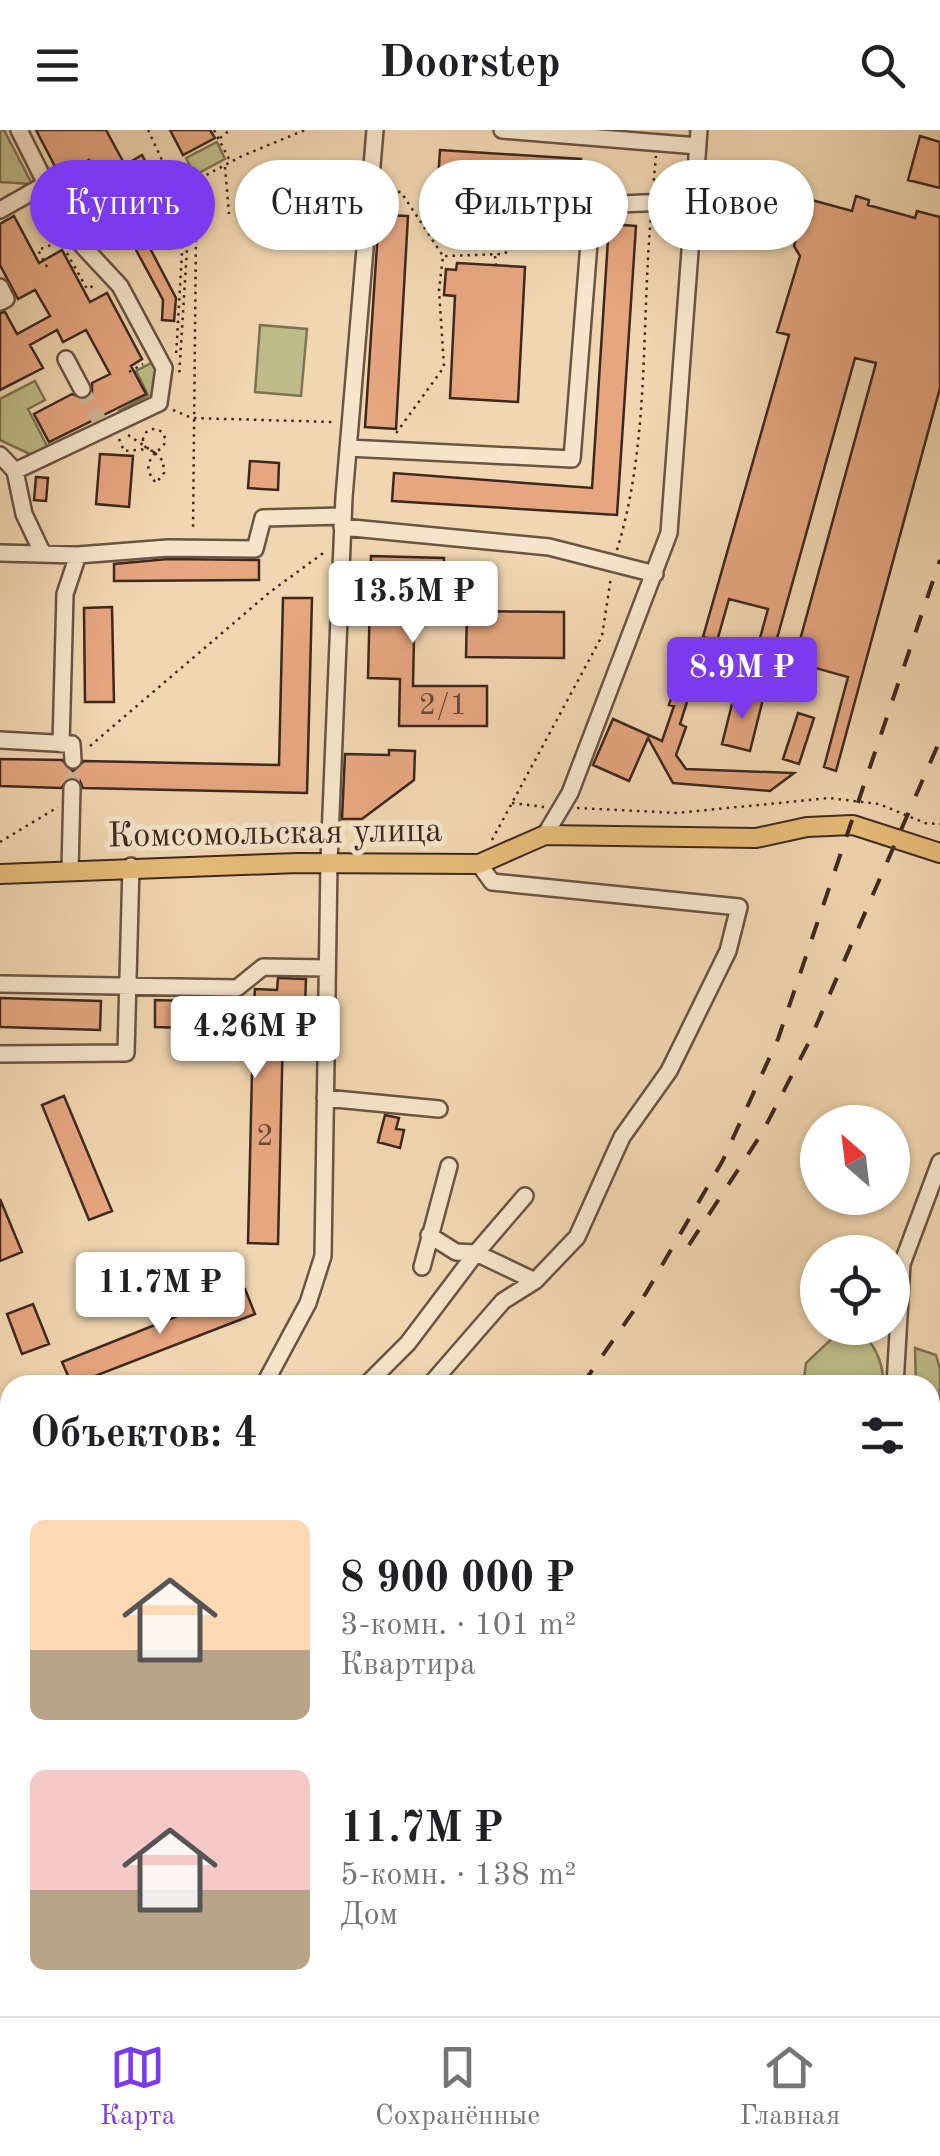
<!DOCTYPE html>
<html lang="ru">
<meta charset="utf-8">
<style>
body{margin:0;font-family:"Old Standard TT",serif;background:#f2f2f2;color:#202124;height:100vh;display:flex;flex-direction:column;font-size:38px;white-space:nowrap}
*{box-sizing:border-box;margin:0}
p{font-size:32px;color:#757577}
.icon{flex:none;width:55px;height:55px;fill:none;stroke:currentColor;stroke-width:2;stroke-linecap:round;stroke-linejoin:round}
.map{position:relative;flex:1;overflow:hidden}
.drawer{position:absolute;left:0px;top:1245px;width:940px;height:642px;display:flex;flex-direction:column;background:#fff;border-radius:30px 30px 0 0;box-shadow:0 2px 8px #0004}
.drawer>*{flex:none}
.hud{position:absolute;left:30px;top:30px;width:880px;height:90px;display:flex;gap:20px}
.needle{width:65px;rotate:332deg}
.fabs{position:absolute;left:800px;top:975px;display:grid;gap:20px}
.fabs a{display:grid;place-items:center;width:110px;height:110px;border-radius:50%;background:#fff;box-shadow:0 2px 8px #0004;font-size:50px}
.price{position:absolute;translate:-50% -85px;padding:0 22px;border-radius:10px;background:#fff;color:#222;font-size:32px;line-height:65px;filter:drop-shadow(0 2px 5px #0008)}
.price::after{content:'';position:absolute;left:50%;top:60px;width:30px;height:22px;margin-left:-15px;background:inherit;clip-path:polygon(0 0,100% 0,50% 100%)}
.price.current{background:#7c3aed;color:#fff}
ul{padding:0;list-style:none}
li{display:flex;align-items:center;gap:30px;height:250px;padding:0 30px}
li span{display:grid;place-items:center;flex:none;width:280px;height:200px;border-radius:15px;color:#555}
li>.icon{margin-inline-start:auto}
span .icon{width:120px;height:120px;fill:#fffc;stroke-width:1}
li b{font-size:42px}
h2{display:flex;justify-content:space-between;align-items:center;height:120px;padding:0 30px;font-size:42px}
.chip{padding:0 35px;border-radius:45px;background:#fff;box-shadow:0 2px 8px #0004;font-size:35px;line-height:90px}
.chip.current{background:#7c3aed;color:#fff}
header{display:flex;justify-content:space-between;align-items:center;height:130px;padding:0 30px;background:#fff;font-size:45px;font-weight:700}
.tabs{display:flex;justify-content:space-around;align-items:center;height:140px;border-top:2px solid #e0e0e0;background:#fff;font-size:28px;color:#757577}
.tabs a{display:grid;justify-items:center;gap:5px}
.tabs .current{color:#7c3aed}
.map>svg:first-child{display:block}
</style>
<header><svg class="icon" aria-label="menu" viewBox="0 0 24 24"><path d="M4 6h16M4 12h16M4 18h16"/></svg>Doorstep<svg class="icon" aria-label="search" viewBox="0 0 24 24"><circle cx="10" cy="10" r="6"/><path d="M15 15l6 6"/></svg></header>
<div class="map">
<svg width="940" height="1886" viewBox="0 0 940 1886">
<rect width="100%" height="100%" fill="#f1d7b1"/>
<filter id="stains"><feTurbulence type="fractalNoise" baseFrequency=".002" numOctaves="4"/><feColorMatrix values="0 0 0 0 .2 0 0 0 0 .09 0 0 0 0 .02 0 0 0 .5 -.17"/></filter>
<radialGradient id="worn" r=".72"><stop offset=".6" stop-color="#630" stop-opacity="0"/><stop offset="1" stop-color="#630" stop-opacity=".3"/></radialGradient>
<path fill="#bebd89" stroke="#7e7254" stroke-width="2.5" d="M 0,0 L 4,0 L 32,54 L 0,52 Z
M 217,12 L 225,29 L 195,45 L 186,28 Z
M 104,26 L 111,39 L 96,48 L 114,82 L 159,58 L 163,64 L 122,85 L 55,62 L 50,54 Z
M 243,61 L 307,63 L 306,93 L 242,91 Z
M 58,68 L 118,88 L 80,109 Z
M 169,70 L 173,81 L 128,103 L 119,100 L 93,116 L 89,113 Z
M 260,195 L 307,199 L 301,266 L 255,262 Z
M 155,231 L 160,240 L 155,271 L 121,285 L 119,281 L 148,265 L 136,241 Z
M 35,251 L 45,270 L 28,279 L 47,316 L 32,325 L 0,310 L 0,269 Z
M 843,1198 L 857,1198 C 874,1213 884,1232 883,1255 L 803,1255 L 806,1233 Z
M 915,1218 L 936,1225 L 940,1239 L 940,1539 L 930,1541 L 930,1255 L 916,1255 Z
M 817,1878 L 859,1878 L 865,1886 L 795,1886 L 797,1880 Z"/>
<path fill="#a1b6b8" stroke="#797d7b" stroke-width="2.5" d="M 581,1878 L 754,1878 L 755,1882 L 753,1886 L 574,1886 Z"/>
<path fill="#e6a680" stroke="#3d281f" stroke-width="2.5" d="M 36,0 L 106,0 L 125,35 L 142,25 L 159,57 L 116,80 L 89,30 L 60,46 Z
M 170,0 L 210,0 L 215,8 L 183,25 Z
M 920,6 L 940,12 L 940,58 L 908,50 Z
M 440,20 L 581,29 L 579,60 L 438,51 Z
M 856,66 L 869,70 L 868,75 L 915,88 L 917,81 L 940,87 L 940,258 L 836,641 L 824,637 L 848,547 L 794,532 L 876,233 L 855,228 L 776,512 L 760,508 L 768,479 L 729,469 L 717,511 L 703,507 L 789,205 L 777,202 L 800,126 L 794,116 L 808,69 L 852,81 Z
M 379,85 L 408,86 L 396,299 L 365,297 Z
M 14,86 L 39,133 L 62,120 L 90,172 L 107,163 L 142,229 L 131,236 L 146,264 L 49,312 L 34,284 L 72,264 L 86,269 L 92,264 L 92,253 L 110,244 L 86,200 L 63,212 L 57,200 L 30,215 L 43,238 L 0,260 L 0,183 L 5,182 L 17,204 L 50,186 L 35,160 L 18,169 L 0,135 L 0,94 Z
M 609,94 L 636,96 L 617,385 L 392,371 L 394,343 L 592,358 Z
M 141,101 L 176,168 L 174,191 L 162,190 L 163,170 L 129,107 Z
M 457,133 L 525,137 L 518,272 L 450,268 L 455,166 L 444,165 L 446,139 L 456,140 Z
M 100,324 L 133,326 L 129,377 L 96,374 Z
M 250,331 L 279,333 L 278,360 L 248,358 Z
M 36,347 L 48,348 L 46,371 L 34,370 Z
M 371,426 L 444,428 L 443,458 L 415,457 L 413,556 L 487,556 L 487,596 L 399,596 L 400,549 L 368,548 Z
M 168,429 L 259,430 L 259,450 L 114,451 L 114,434 Z
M 283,468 L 312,468 L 307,663 L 83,658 L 79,649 L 71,647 L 61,658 L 0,656 L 0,629 L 62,630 L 73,641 L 84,631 L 279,635 Z
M 112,477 L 114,572 L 85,572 L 84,478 Z
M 467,481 L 564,482 L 564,528 L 466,527 Z
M 682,532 L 698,537 L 680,594 L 686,597 L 676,625 L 686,639 L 794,643 L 770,661 L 673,653 L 648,608 L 629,651 L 593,635 L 613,589 L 662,611 L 674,576 L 669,575 Z
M 735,562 L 763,569 L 750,621 L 722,614 Z
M 798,583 L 814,588 L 799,634 L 783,629 Z
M 389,620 L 415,621 L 414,650 L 362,689 L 342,689 L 345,624 L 389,625 Z
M 278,848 L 306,849 L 304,902 L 283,901 L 278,1114 L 248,1113 L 253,900 L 155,897 L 155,870 L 254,873 L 255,859 L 277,860 Z
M 0,868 L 101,871 L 100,900 L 0,897 Z
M 64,966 L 112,1081 L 89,1090 L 42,975 Z
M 385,985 L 399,988 L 396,999 L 404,1000 L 400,1018 L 378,1012 Z
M 0,1069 L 22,1122 L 0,1131 Z
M 245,1159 L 255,1184 L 72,1255 L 62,1232 Z
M 33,1174 L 49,1214 L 22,1224 L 7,1184 Z"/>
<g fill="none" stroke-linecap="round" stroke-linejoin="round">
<path stroke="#cdb494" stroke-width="15" stroke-dasharray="15 8" stroke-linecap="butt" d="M 82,259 L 99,290
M 72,658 L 73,630"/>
<defs>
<path id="minor" d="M 502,0 L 698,16
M 0,80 L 46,54 L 19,0
M 0,157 L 6,169 L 0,172
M 66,229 L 82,259
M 348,318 L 572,329 L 592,75 L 696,71
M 0,325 L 15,341 L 24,384 L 42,422
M 15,341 L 159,273 L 164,238 L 120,156 L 80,113 L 46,54
M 342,397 L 549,417 L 655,444
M 0,423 L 78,425 L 65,464 L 61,614
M 78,425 L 168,418 L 255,419 L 263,388 L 343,386
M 0,610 L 72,614 L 73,630
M 545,705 L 570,663 L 669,403 L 699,0
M 70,740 L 72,658
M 0,854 L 237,858 L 263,837 L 327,838
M 0,924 L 126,923 L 131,736
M 325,968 L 439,979
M 429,1105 L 456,1122 L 476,1123 L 535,1151
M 422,1137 L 449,1036
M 264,1255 L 308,1173 L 323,1126 L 329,732 L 344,367 L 375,0
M 366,1255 L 408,1213 L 476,1123 L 525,1066
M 430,1255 L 503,1171 L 535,1151 L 577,1107 L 622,1007 L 669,941 L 728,821 L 739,777 L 492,752 L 479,734
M 895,1255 L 902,1134 L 940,1032
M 0,1490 L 10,1476
M 0,1589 L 10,1582
M 0,1650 L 10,1644
M 63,1886 L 80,1878
M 408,1886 L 413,1878
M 898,1886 L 898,1878"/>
<path id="major" d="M 0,744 L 298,733 L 479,734 L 545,705 L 756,708 L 807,697 L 853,695 L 940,723"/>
</defs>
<use href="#minor" stroke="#6a5444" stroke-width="20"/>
<use href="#major" stroke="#3d281f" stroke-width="22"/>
<path stroke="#3d281f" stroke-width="2.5" stroke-dasharray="2.5 5" stroke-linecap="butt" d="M 148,0 L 196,103 L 193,401
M 214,0 L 230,31
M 220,8 L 230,0
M 225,37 L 229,84
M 653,58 L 656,26
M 383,61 L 401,62 L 443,126 L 439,160 L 444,237 L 394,306
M 173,63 L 188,103 L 179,247
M 75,71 L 124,88
M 197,102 L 201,50
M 94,105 L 242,26 L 305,0
M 102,113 L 174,83 L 183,105 L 176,227
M 67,123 L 87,159 L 97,154
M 445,126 L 503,124 L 577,83
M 495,126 L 496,135
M 47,137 L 38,120 L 61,111
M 129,242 L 143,234
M 173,280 L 192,288 L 333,292
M143 310a11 11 0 1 1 22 0a11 11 0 1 1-22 0Z
M 128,305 L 155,323
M 119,309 L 124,321 L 148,319
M 155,323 L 163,331 L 164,343 L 156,353 C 147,342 145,335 155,323 Z
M 617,420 C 650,312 641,197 651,86
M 357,455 L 360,477 L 369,477
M 90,616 L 270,462 L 326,421
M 512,673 L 544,677
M 577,678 L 677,683 L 829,668 L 879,674 L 925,693 L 940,694
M 492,710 L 602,506 L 611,447
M 0,712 L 58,677
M 789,1886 L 794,1878"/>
<use href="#minor" stroke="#f6e5cc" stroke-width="15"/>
<use href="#major" stroke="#e8bc78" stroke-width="18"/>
<path stroke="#3d281f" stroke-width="4" stroke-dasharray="18 18" stroke-linecap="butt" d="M 689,1115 L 762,1003 L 809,912 L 940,610
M 582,1255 L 646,1163 L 723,1030 L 778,909 L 940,430
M 0,1824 L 10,1817"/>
</g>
<g text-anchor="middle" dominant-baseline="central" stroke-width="10" stroke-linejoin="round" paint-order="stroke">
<g font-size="30" fill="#674837">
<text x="443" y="576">2/1</text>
<text x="265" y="1007">2</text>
</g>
<g font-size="35" fill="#3d281f" stroke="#f6e5cc">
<text transform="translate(275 704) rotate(-1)">Комсомольская улица</text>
</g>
</g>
<rect width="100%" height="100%" filter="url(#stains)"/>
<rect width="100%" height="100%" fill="url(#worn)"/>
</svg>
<div class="fabs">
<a><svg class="needle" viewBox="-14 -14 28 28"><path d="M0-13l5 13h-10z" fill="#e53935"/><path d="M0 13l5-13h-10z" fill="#757577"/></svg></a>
<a><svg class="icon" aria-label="locate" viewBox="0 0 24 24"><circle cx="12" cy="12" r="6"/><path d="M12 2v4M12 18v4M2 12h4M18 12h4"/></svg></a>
</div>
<b class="price" style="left:413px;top:516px">13.5M ₽</b>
<b class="price current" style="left:742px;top:592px">8.9M ₽</b>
<b class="price" style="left:255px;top:951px">4.26M ₽</b>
<b class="price" style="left:160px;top:1207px">11.7M ₽</b>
<div class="hud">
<a class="chip current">Купить</a>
<a class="chip">Снять</a>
<a class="chip">Фильтры</a>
<a class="chip">Новое</a>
</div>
<section class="drawer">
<h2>Объектов: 4<svg class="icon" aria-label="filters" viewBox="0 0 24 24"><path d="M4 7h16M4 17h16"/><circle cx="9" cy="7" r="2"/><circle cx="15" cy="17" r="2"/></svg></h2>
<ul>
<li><span style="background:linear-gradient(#ffd9b3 65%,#b9a48a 0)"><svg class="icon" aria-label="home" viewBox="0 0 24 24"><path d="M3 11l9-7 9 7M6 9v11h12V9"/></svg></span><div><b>8 900 000 ₽</b><p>3-комн. · 101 m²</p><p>Квартира</p></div></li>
<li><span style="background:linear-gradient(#f6c9c9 60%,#b9a48a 0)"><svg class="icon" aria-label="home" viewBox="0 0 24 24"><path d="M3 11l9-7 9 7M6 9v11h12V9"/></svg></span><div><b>11.7M ₽</b><p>5-комн. · 138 m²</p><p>Дом</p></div></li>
</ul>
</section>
</div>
<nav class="tabs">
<a class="current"><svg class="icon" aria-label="map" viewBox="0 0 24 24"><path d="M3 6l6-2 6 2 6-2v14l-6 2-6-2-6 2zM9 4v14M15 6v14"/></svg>Карта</a>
<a><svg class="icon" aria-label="saved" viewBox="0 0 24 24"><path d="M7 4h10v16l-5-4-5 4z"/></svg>Сохранённые</a>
<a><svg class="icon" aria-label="home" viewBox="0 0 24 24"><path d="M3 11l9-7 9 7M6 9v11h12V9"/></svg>Главная</a>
</nav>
